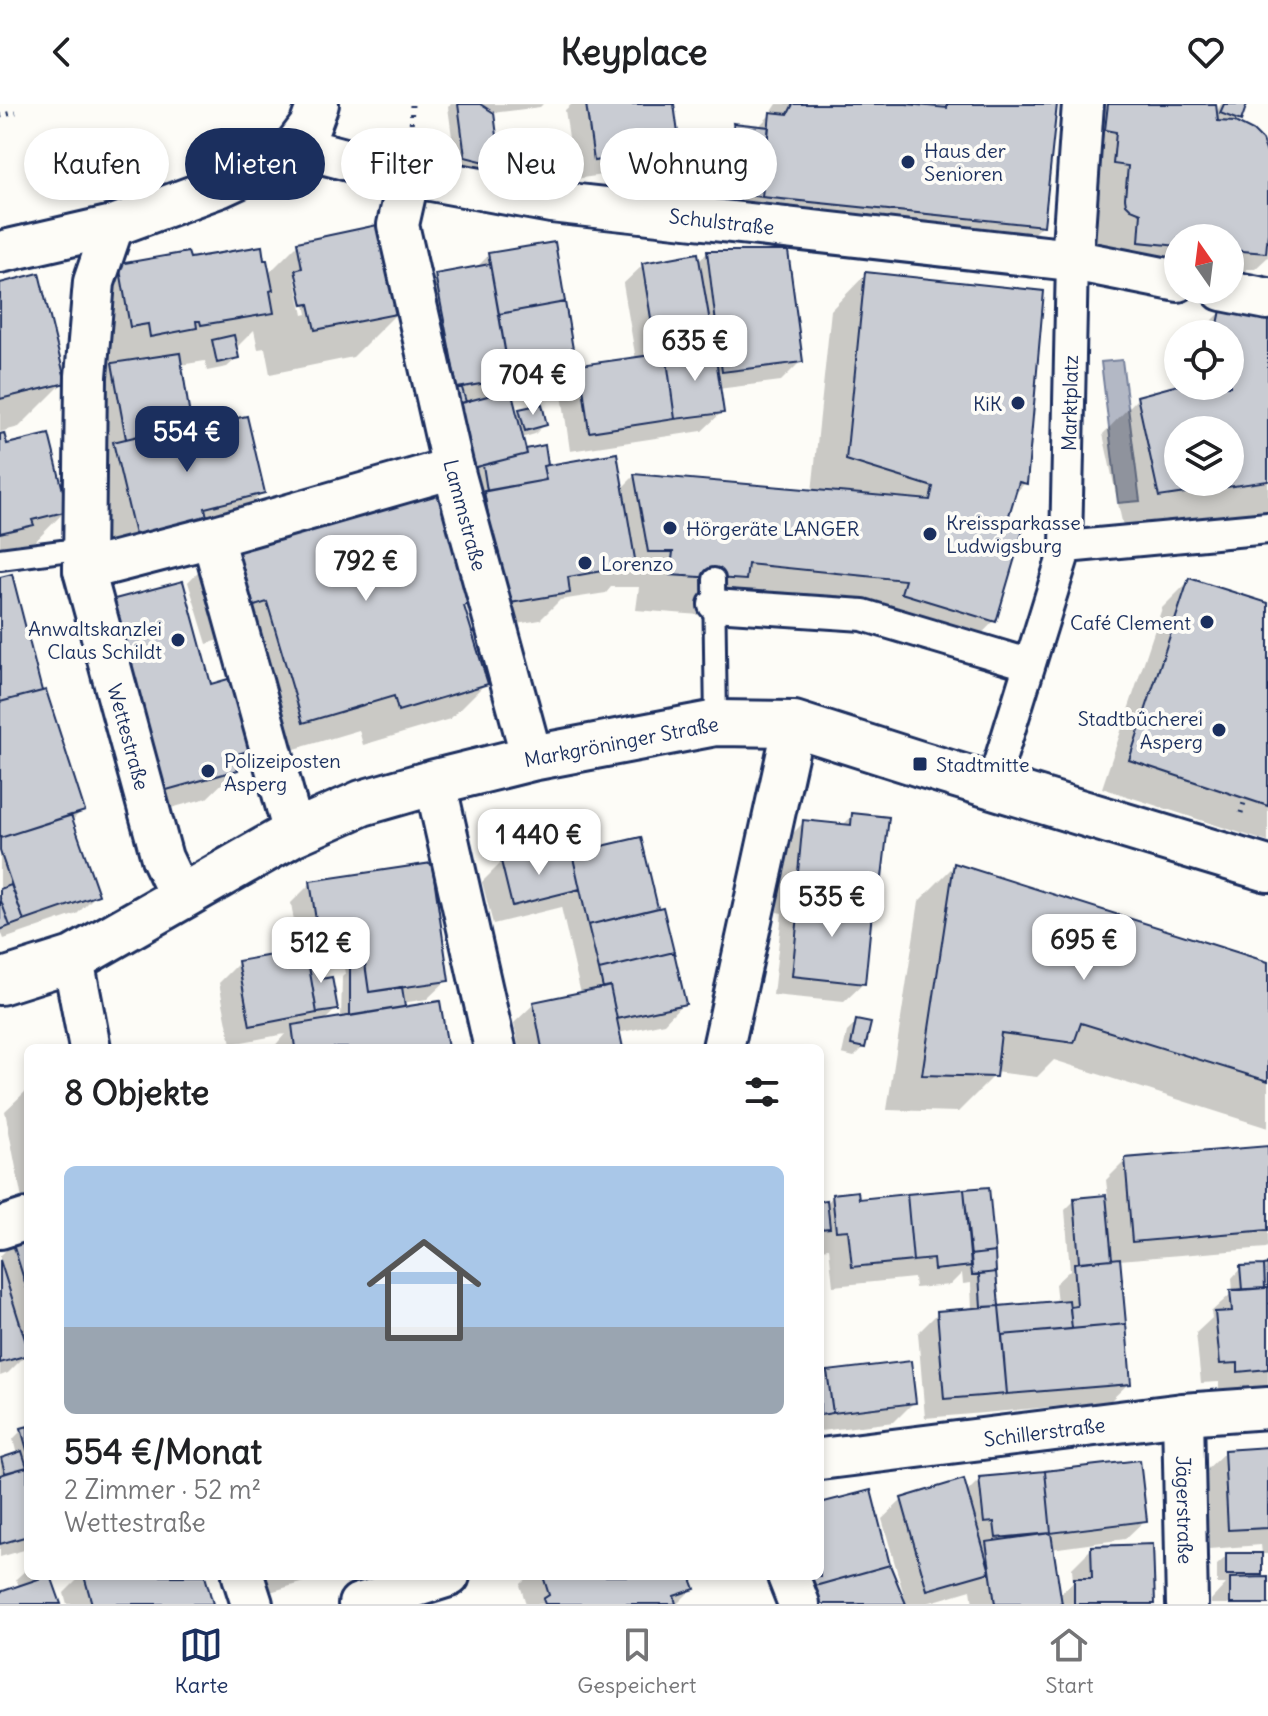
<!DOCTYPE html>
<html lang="de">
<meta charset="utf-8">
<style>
body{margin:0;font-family:Delius,sans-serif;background:#f6f6f6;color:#202124;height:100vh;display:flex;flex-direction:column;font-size:30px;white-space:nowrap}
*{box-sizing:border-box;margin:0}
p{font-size:26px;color:#757577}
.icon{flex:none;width:44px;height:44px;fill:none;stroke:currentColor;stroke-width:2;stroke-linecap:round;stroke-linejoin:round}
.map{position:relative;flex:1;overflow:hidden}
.details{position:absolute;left:24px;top:940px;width:800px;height:536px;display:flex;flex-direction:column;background:#fff;border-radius:12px;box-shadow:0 4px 12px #0003}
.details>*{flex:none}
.banner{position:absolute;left:24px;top:24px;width:800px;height:72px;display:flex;gap:16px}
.needle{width:52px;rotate:346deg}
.fabs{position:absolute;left:1164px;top:120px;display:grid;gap:16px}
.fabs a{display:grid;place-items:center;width:80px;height:80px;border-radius:50%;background:#fff;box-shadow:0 4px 12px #0003;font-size:40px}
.price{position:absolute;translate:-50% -68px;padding:0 18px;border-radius:16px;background:#fff;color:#222;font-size:26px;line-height:52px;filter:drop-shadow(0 2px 4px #0008)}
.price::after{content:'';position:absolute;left:50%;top:48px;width:24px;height:18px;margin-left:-12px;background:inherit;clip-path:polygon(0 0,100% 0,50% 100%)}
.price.on{background:#1b2f5e;color:#fff}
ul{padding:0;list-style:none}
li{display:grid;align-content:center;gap:16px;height:424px;padding:0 40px}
li span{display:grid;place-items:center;height:248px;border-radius:12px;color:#555}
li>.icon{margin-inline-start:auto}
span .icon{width:144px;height:144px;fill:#fffc;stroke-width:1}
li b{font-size:34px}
h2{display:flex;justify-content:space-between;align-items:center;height:96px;padding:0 40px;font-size:34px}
.chip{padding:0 28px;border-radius:36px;background:#fff;box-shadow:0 4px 12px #0003;font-size:28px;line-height:72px}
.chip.on{background:#1b2f5e;color:#fff}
header{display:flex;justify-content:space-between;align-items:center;height:104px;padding:0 40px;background:#fff;font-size:36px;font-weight:700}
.menu{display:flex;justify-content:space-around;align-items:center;height:112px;border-top:2px solid #e0e0e0;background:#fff;font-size:22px;color:#757577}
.menu a{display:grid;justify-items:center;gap:4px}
.menu .on{color:#1b2f5e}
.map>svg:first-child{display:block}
</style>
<header><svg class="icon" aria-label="back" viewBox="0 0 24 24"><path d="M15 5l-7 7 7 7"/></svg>Keyplace<svg class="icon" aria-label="heart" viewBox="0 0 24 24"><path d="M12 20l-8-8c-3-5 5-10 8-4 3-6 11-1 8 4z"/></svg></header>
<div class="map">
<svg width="1268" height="1500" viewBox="0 0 1268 1500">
<rect width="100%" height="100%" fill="#fdfcf7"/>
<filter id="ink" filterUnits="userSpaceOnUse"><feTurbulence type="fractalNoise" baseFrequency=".0125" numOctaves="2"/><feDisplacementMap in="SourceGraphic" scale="16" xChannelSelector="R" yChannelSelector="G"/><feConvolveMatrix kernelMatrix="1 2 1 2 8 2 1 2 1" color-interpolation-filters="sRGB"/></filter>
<g filter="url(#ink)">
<path fill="#b3b8c5" stroke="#76819c" stroke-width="2" d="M 1122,256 L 1140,397 L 1118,399 L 1101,258 Z"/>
<path fill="#0003" fill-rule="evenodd" d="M 451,0 L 543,0 L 540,3 L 492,9 L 499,61 L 490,70 L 456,62 L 448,3 Z
M 572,0 L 672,0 L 678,43 L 658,63 L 575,75 L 565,6 Z
M 777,0 L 1055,0 L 1042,121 L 1007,156 L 727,128 L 733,76 L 725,30 L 734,21 L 757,24 L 769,12 Z
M 1076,0 L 1214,0 L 1215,11 L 1221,0 L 1245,0 L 1239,16 L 1235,20 L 1268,65 L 1268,153 L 1255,165 L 1247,165 L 1230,182 L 1230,134 L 1178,134 L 1178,179 L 1093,139 Z
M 298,140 L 398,208 L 353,253 L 270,270 L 265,244 L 258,245 L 254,226 L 235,245 L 237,254 L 227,263 L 207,267 L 205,257 L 180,261 L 190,322 L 263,388 L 218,433 L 92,483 L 69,385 L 106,348 L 94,281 L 85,268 L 120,161 L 188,157 L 268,170 ZM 295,173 L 299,173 L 307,210 L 303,211 Z
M 707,149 L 801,257 L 781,277 L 718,285 L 722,308 L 702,327 L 570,347 L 561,283 L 580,263 L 636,256 L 623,180 L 643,161 L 697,159 Z
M 489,151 L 574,262 L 555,282 L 510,290 L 516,312 L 520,307 L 545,320 L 535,330 L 521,334 L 524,347 L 543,343 L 546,360 L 542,364 L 621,385 L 634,372 L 812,388 L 831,206 L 866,170 L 1025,379 L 1013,392 L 1004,419 L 994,517 L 959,553 L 867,524 L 636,506 L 639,483 L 611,483 L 606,489 L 560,496 L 540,516 L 476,527 L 470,494 L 462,504 L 485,580 L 450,615 L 363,641 L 359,626 L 268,653 L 231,532 L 207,540 L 188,478 L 223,442 L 440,377 L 416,192 L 436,172 L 475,165 Z
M 0,181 L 64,278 L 19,323 L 0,328 Z
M 1221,208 L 1268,216 L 1268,407 L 1124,427 L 1103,330 L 1138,294 L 1230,282 L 1230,230 L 1199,230 ZM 1178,326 L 1230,326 L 1230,378 L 1178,378 Z
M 0,332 L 6,342 L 66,406 L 21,452 L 0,457 Z
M 11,472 L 40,590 L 82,706 L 71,718 L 96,791 L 77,810 L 4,835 L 2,830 L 0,830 L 0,475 Z
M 1190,476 L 1266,501 L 1268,496 L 1268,738 L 1102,684 L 1162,504 Z
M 210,582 L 252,644 L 235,662 L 236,666 L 207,694 L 135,714 Z
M 853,711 L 877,798 L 871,804 L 864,879 L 844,898 L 773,891 L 782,809 L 777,808 L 784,738 L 804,718 L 842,722 Z
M 640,735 L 656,807 L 683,899 L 664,919 L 618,929 L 621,944 L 519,944 L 514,919 L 534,900 L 581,890 L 561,803 L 493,820 L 482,778 L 502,758 L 544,758 Z
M 954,762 L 1268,860 L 1268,1024 L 1054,956 L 1037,973 L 994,968 L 994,972 L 958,1008 L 887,1006 L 919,797 Z
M 311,779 L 447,876 L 427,895 L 402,899 L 403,905 L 446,944 L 273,944 L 285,930 L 231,940 L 219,879 L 239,859 L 299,848 L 291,799 ZM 342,849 L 345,870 L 342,873 L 341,915 L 323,918 L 336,905 L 320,877 L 315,852 Z
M 857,918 L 864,943 L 854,953 L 842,950 L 847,928 Z
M 28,987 L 28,1115 L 26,1116 L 5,1007 L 25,988 Z
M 1268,1044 L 1268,1142 L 1266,1144 L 1119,1156 L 1129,1279 L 1109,1298 L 925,1314 L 918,1229 L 938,1209 L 972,1206 L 971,1179 L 963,1180 L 962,1169 L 950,1181 L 915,1184 L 914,1174 L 833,1182 L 829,1144 L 820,1145 L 820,1099 L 828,1098 L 833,1092 L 857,1097 L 987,1085 L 997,1204 L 1057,1199 L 1055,1180 L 1070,1166 L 1065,1106 L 1075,1096 L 1108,1093 L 1106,1076 L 1126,1056 Z
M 28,1134 L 28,1235 L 23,1237 L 27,1250 L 8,1269 L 0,1272 L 0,1152 L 13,1139 Z
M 1268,1162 L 1268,1282 L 1219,1286 L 1219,1278 L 1201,1279 L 1196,1229 L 1212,1214 L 1211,1208 L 1233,1188 L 1232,1174 L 1241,1164 Z
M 820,1270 L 914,1298 L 894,1318 L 820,1327 Z
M 28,1324 L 28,1442 L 24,1446 L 0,1453 L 0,1356 L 17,1351 L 13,1335 L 22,1326 Z
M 1268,1345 L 1268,1450 L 1262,1450 L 1261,1441 L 1209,1445 L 1205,1367 L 1225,1348 Z
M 980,1375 L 1145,1416 L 1125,1435 L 1051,1445 L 1058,1492 L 1073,1478 L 1072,1464 L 1092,1444 L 1153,1500 L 973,1500 L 971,1486 L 924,1500 L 796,1500 L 787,1472 L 820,1472 L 820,1401 L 888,1462 L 902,1496 L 905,1495 L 882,1415 L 902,1396 L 966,1389 Z
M 1227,1452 L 1260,1470 L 1255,1475 L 1268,1475 L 1268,1500 L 1211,1500 L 1211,1496 L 1226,1480 L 1217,1480 L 1217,1461 Z
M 28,1464 L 28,1472 L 64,1472 L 51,1476 L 59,1500 L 0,1500 L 0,1491 L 20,1484 L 16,1475 Z
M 81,1472 L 203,1472 L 210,1500 L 67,1500 L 64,1489 Z
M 243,1472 L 324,1472 L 250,1494 Z
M 529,1472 L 688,1472 L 693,1484 L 677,1500 L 526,1500 L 520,1481 Z"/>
<path fill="#c9ccd3" stroke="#1b2f5e" stroke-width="2" fill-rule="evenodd" d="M 458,0 L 480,0 L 494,9 L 501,62 L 465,53 Z
M 586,0 L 674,0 L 680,44 L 594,57 Z
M 793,0 L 906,0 L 947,4 L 947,0 L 1057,0 L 1044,122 L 762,93 L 770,8 L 788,10 Z
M 906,0 L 947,0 L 947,4 Z
M 1108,0 L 1216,0 L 1218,17 L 1235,18 L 1253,27 L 1262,36 L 1268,52 L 1268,129 L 1266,149 L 1230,146 L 1230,134 L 1178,134 L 1178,142 L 1139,138 L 1141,109 L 1131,105 L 1126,100 L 1125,94 L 1128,62 L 1113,60 L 1116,28 L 1105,26 Z
M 1224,0 L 1247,0 L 1241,17 L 1220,9 Z
M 733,19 L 769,23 L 762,93 L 746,91 Z
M 382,120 L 401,209 L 315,226 L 309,200 L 303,201 L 295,166 L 302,164 L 297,138 Z
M 555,138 L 565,198 L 499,210 L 488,149 Z
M 262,142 L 264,156 L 267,156 L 273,186 L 270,187 L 274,209 L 201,221 L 200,217 L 196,217 L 197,224 L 150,233 L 148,220 L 130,223 L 119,160 L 188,148 L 190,154 Z
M 707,147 L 788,147 L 803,258 L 722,268 Z
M 698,149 L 714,241 L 657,251 L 642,159 Z
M 490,160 L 510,275 L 457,284 L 435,170 Z
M 865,168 L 1044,187 L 1027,380 L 1019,378 L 1007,418 L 1024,423 L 996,518 L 901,489 L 905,476 L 748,460 L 746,476 L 670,471 L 673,448 L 648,448 L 634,370 L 930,396 L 933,383 L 846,356 Z
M 39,169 L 66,279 L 0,295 L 0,179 Z
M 565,198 L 576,263 L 510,275 L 499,210 Z
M 1221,206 L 1268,214 L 1268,377 L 1159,393 L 1137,292 L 1178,281 L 1230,282 L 1230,230 L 1216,230 ZM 1178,326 L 1230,326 L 1230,378 L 1178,378 Z
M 234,231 L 239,254 L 217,259 L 212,236 Z
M 714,241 L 724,309 L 675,315 L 666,249 Z
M 180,249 L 191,319 L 126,335 L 112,259 Z
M 666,249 L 675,315 L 589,328 L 580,261 Z
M 456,279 L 457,284 L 462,284 L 466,298 L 449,302 L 443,282 Z
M 511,286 L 527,350 L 461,367 L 445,303 Z
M 542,300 L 547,321 L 525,327 L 519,305 Z
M 227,311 L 228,316 L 247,312 L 265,389 L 205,404 L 209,422 L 137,439 L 113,338 Z
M 4,329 L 7,340 L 49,330 L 68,407 L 32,416 L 34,421 L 0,429 L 0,330 Z
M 545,341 L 548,361 L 543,362 L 546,376 L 487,387 L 483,361 L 527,350 L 526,345 Z
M 617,349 L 636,461 L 568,473 L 570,489 L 504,500 L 484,387 L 546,376 L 543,362 Z
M 440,375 L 472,496 L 469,500 L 464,502 L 488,580 L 398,607 L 394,592 L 303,619 L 267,498 L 242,506 L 222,441 Z
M 12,470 L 42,587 L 0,598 L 0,473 Z
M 1189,474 L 1268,499 L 1268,702 L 1129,656 Z
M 183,477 L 211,580 L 235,573 L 255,645 L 234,651 L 238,666 L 163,687 L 111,496 Z
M 46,586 L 85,707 L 0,734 L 0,598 Z
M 852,709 L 889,713 L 879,799 L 796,789 L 803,716 L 851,721 Z
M 71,711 L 99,791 L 24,817 L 0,747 L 0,734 Z
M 641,733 L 658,804 L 588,821 L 572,749 Z
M 543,746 L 545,756 L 572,749 L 580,785 L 512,802 L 501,757 Z
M 432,759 L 449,877 L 369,888 L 361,830 L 319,836 L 310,777 Z
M 954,759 L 1268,858 L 1268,977 L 1081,919 L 1074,939 L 1001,929 L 996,973 L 922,971 Z
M 11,781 L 24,817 L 10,822 L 0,794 L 0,785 Z
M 800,790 L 873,798 L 865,880 L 792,872 Z
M 0,794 L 10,822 L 0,826 Z
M 663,803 L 674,848 L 599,866 L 588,821 Z
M 316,843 L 321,875 L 332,873 L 338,906 L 317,909 L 306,845 Z
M 306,845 L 317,909 L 250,922 L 238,857 Z
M 674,848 L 686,900 L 617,915 L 610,882 L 603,884 L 599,866 Z
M 365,860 L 369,888 L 402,883 L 405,903 L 350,912 L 350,862 Z
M 610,882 L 623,944 L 542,944 L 533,898 Z
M 440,897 L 448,944 L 295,944 L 292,921 Z
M 856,916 L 871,919 L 865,944 L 851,941 Z
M 1268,1042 L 1268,1126 L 1132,1138 L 1125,1054 Z
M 989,1083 L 995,1148 L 970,1151 L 964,1085 Z
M 964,1085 L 972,1162 L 934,1166 L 933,1155 L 913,1157 L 907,1090 Z
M 858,1087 L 859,1095 L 907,1090 L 913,1157 L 852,1163 L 848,1126 L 836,1127 L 832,1090 Z
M 1106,1091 L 1112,1155 L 1079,1158 L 1074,1094 Z
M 827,1096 L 830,1124 L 820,1125 L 820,1097 Z
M 28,1132 L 28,1188 L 12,1137 Z
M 995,1148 L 996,1168 L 972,1171 L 970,1151 Z
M 1120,1154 L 1126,1220 L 1072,1225 L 1070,1203 L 1077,1202 L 1074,1159 Z
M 0,1156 L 28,1245 L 28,1251 L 0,1259 Z
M 1268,1160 L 1268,1184 L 1265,1184 L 1264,1161 Z
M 1264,1161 L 1265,1184 L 1242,1186 L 1240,1162 Z
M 996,1168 L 999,1202 L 981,1203 L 979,1170 Z
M 1265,1184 L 1268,1184 L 1268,1265 L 1238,1268 L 1238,1259 L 1220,1260 L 1215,1208 L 1232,1207 L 1230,1186 Z
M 1069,1196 L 1072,1225 L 1002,1231 L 999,1202 Z
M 999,1202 L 1007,1290 L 944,1295 L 937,1207 Z
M 1126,1220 L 1131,1280 L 1007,1290 L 1002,1231 Z
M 911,1257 L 916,1299 L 833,1309 L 827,1267 Z
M 827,1267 L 833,1309 L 820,1311 L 820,1268 Z
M 28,1322 L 28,1346 L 27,1346 L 21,1324 Z
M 1268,1343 L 1268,1424 L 1228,1426 L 1224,1346 Z
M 22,1347 L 27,1363 L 5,1369 L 1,1354 Z
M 1140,1356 L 1147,1417 L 1051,1429 L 1045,1367 Z
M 27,1363 L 28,1432 L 0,1440 L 0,1371 Z
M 1045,1367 L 1051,1429 L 996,1434 L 994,1418 L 984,1419 L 979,1373 Z
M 964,1375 L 990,1468 L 927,1486 L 901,1394 Z
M 871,1386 L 890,1461 L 815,1482 L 811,1472 L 820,1472 L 820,1399 Z
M 1051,1429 L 1062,1500 L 995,1500 L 986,1438 Z
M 1153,1440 L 1155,1500 L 1074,1500 L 1074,1474 L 1092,1474 L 1091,1442 Z
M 1226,1449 L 1262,1449 L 1262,1471 L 1226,1471 Z
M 890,1461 L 906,1500 L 821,1500 L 815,1482 Z
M 47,1472 L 51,1472 L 61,1500 L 0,1500 L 0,1488 Z
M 84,1472 L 205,1472 L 213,1500 L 92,1500 Z
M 543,1472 L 690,1472 L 695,1485 L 674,1492 L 676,1500 L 545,1500 L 543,1495 L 549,1491 Z
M 1268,1473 L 1268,1500 L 1230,1500 L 1230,1474 Z"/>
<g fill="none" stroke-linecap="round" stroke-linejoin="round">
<defs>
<path id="service" d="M 0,455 L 85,444
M 714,475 L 716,619"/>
<g id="pedestrian">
<path id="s1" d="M 1066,443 L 1072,156"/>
<path d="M 714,501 L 863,511 L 1028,560"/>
<path d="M 992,682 L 1066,443 L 1268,424"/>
</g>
<g id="minor">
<path id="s2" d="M 295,42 L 409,72 L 551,98 L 1072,156 L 1178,177"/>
<path id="s3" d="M 409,72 L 398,121 L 453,364 L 532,654"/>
<path id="s4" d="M 113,122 L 94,178 L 86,272 L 84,466 L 162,754 L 181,794"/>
<path d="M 0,148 L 113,122 L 219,83 L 245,71 L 270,59 L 295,42 L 310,22 L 318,0"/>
<path d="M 1072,156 L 1083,0"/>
<path d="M 1222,186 L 1268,195"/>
<path d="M 212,433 L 294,729"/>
<path d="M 84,466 L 212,433 L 453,364"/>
<path d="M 435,678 L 495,944"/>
<path d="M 73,855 L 90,944"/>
<path d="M 723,944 L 794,620"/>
<path d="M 0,1124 L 28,1115"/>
<path id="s5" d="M 1183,1310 L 1187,1500"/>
<path id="s6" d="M 820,1355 L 1183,1310 L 1268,1304"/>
<path d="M 243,1472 L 252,1500"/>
<path d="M 788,1472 L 799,1500"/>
<path d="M 359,1500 L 449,1472"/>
</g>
<g id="secondary">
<path id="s7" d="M 0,878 L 73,855 L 294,729 L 362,699 L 435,678 L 532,654 L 716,619 L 794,620 L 920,660 L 1268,765"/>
</g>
</defs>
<use href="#service" stroke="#1b2f5e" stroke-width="26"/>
<use href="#pedestrian" stroke="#1b2f5e" stroke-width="36"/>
<use href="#minor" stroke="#1b2f5e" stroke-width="46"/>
<use href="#secondary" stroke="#1b2f5e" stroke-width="50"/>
<path stroke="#1b2f5e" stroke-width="5" stroke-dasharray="2 6" stroke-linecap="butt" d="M 0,12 L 16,8
M 411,27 L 412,0
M 1241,709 L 1245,695"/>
<use href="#service" stroke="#fdfcf7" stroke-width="20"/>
<use href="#pedestrian" stroke="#fdfcf7" stroke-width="30"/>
<use href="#minor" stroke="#fdfcf7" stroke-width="40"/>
<use href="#secondary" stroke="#fdfcf7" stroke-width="44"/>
</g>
</g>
<g fill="#1b2f5e" stroke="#fdfcf7" stroke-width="3">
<circle cx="908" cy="58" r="8"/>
<circle cx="1018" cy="299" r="8"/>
<circle cx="670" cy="424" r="8"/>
<circle cx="930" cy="430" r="8"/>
<circle cx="585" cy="459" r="8"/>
<circle cx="1207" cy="518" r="8"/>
<circle cx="178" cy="536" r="8"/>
<circle cx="1219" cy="626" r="8"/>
<rect x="912" y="652" width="16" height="16" rx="4"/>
<circle cx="208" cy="667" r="8"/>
</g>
<g text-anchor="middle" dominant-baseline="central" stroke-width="8" stroke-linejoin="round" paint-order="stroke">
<g font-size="20" fill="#1b2f5e" stroke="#fdfcf7" text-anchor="start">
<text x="924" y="46">Haus der<tspan x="924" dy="23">Senioren</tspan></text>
<text x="1002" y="299" text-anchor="end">KiK</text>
<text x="946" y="418">Kreissparkasse<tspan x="946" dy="23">Ludwigsburg</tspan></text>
<text x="686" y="424">Hörgeräte LANGER</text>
<text x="601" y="459">Lorenzo</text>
<text x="1191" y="518" text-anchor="end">Café Clement</text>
<text x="162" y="524" text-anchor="end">Anwaltskanzlei<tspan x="162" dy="23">Claus Schildt</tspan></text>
<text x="1203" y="614" text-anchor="end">Stadtbücherei<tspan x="1203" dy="23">Asperg</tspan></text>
<text x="224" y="656">Polizeiposten<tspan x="224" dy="23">Asperg</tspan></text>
<text x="936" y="660">Stadtmitte</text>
</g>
<g font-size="20" fill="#1b2f5e" stroke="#fdfcf7">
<text stroke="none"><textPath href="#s2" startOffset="434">Schulstraße</textPath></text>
<text stroke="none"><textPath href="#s1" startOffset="144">Marktplatz</textPath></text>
<text stroke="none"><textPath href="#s3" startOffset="348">Lammstraße</textPath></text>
<text stroke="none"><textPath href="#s4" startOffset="520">Wettestraße</textPath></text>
<text stroke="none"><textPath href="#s7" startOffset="672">Markgröninger Straße</textPath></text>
<text stroke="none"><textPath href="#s6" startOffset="226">Schillerstraße</textPath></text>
<text stroke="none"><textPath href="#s5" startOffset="96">Jägerstraße</textPath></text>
</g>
</g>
</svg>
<div class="fabs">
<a><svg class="needle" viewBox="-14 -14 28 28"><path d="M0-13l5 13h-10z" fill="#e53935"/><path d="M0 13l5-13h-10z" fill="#757577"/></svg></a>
<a><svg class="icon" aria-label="locate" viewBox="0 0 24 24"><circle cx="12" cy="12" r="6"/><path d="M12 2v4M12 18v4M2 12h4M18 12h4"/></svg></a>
<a><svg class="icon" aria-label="layers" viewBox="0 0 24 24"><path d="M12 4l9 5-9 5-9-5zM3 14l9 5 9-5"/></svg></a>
</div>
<b class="price" style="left:695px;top:279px">635 €</b>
<b class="price" style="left:533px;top:313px">704 €</b>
<b class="price on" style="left:187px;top:370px">554 €</b>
<b class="price" style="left:366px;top:499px">792 €</b>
<b class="price" style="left:539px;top:773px">1 440 €</b>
<b class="price" style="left:832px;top:835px">535 €</b>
<b class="price" style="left:1084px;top:878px">695 €</b>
<b class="price" style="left:321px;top:881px">512 €</b>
<div class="banner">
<a class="chip">Kaufen</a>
<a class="chip on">Mieten</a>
<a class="chip">Filter</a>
<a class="chip">Neu</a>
<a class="chip">Wohnung</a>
</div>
<section class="details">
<h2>8 Objekte<svg class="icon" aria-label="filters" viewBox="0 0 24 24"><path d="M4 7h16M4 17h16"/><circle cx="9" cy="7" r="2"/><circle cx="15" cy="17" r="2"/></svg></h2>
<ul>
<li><span style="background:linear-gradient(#a9c7e8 65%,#9aa5b1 0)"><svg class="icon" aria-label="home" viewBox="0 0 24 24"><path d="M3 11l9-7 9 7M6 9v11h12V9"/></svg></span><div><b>554 €/Monat</b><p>2 Zimmer · 52 m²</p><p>Wettestraße</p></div></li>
</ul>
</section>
</div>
<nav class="menu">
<a class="on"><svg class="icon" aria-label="map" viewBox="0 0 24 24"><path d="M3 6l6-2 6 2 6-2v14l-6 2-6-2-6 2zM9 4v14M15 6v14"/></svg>Karte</a>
<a><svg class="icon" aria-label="saved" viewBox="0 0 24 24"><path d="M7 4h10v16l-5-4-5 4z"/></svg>Gespeichert</a>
<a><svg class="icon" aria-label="home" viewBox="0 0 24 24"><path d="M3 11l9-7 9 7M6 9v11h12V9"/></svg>Start</a>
</nav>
